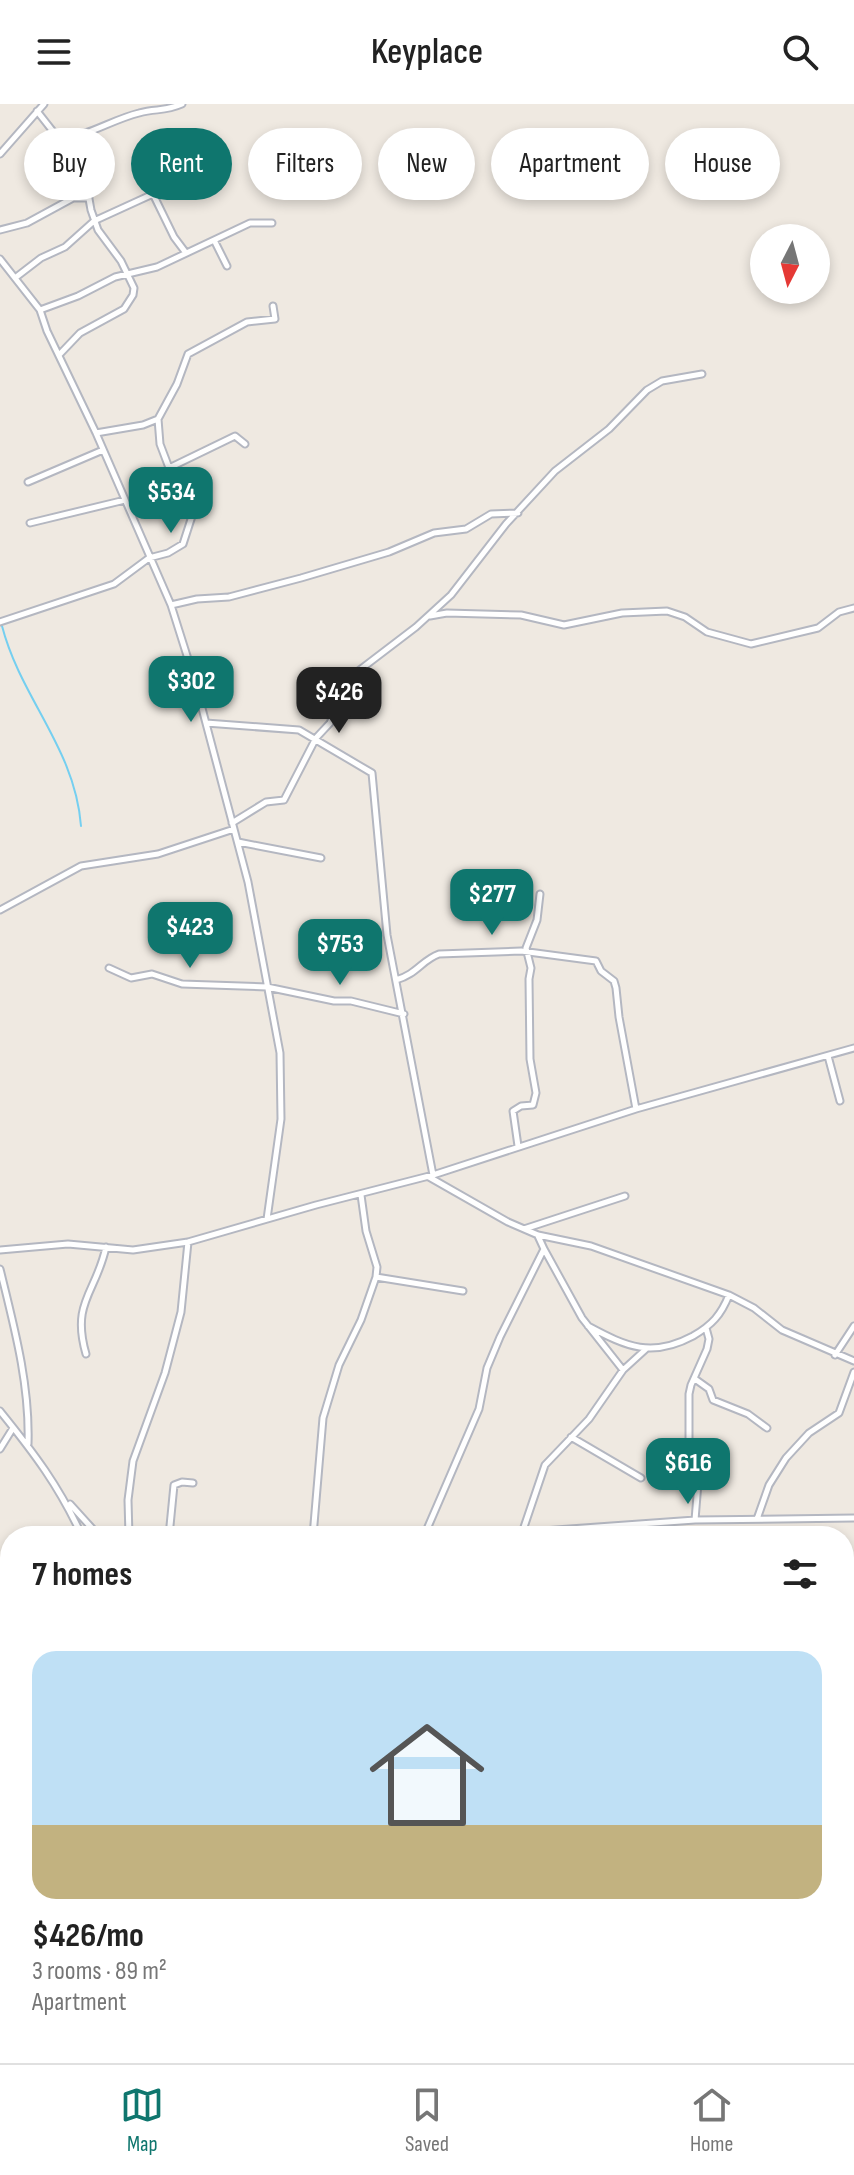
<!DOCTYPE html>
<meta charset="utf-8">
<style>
body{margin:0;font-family:"Sofia Sans Condensed",sans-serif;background:#f2f2f2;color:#222;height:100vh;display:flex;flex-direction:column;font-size:30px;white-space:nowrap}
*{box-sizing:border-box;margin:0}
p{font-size:26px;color:#767676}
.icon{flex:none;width:44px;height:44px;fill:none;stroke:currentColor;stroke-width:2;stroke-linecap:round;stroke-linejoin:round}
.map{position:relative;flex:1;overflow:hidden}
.sheet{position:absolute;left:0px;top:1422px;width:854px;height:538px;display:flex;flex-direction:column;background:#fff;border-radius:32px 32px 0 0;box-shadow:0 4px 12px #0003}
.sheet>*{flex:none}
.hud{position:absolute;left:24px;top:24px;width:806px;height:72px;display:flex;gap:16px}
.needle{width:52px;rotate:186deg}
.buttons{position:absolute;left:750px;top:120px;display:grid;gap:16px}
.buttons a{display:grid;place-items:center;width:80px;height:80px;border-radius:50%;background:#fff;box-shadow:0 4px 12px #0003;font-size:40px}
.price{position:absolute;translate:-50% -68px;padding:0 18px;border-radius:16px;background:#0f766e;color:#fff;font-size:26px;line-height:52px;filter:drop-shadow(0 2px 4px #0008)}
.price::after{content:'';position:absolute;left:50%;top:48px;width:24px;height:18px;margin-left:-12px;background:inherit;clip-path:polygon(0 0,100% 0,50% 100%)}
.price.selected{background:#222;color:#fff}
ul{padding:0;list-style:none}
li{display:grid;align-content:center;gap:16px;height:424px;padding:0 32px}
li+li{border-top:2px solid #e0e0e0}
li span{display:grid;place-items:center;height:248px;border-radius:24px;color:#555}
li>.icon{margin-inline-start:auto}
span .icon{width:144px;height:144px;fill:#fffc;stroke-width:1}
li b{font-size:34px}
h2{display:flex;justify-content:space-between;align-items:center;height:96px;padding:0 32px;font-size:34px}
.chip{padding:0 28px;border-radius:36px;background:#fff;box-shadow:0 4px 12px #0003;font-size:28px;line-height:72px}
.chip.selected{background:#0f766e;color:#fff}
header{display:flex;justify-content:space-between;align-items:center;height:104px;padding:0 32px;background:#fff;font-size:36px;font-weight:600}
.dock{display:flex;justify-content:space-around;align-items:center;height:112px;border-top:2px solid #e0e0e0;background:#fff;font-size:22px;color:#767676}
.dock a{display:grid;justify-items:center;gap:4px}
.dock .selected{color:#0f766e}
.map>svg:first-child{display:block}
</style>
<header><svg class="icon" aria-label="menu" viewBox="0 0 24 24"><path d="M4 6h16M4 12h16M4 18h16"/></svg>Keyplace<svg class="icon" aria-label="search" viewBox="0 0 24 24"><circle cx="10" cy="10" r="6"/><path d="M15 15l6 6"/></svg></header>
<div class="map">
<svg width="854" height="1959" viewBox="0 0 854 1959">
<rect width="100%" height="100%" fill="#efe9e1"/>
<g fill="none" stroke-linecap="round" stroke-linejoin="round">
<path stroke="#75cff0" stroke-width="2" d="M 2,522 C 21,595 75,644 81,722"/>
<defs>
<path id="minor" d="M 37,7 L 84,67 L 91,106 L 98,126 L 121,157 L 134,184 L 133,191 L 124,205 L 80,229 L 59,251
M 60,35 C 89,32 111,16 139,9 C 156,4 164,8 182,0
M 0,50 L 44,0
M 0,126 L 27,119 L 73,94 L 89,94
M 215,138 L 227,162
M 0,155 L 40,206 L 47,227 L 96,329 L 171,501 L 194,574 L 248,778 L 280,949 L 281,1015 L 267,1115
M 15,174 L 41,154 L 65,143 L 94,117 L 153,90 L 174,133 L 186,149
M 40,206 L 78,192 L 115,173 L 157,163 L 250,119 L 272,119
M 96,329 L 143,321 L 158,315
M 169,364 L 235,332 L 245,340
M 28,378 L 103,346
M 30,419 L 125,396
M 171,501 L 197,495 L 229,493 L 301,474 L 389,448 L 434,429 L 466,425 L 491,410 L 518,409
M 430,512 L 447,509 L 521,511 L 564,521 L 622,509 L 667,507 L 685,513 L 707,528 L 751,540 L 818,524 L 839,508 L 854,504
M 0,518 L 114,480 L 149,454 L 168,449 L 183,440 L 193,409 L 171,369 L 160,340 L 158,315 L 177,280 L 188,250 L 247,218 L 275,215 L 273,202
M 206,619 L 299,626 L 372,669 L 387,831 L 433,1071
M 232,719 L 266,698 L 284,696 L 316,634 L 330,619 L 341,594 L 357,568 L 416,523 L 451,491 L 506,420 L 555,367 L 609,325 L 647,286 L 662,277 L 702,270
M 238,738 L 321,754
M 0,806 L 81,762 L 158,750 L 234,725
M 109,864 L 131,874 L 152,870 L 182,880 L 267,883 L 334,897 L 351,897 L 404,910
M 396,876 C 417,870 422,856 439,850 L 521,847 L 596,857 L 601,867 L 614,877 L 616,884 L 619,913 L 636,1005
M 828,952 L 840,997
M 518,1042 L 513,1007 L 521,1002 L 533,1001 L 536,989 L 530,955 L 529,875 L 531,864 L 526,844 L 537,816 L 540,790
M 429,1073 L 508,1118 L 538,1131 L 591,1142 L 729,1191 L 754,1204 L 782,1226 L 854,1257
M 524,1125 L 625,1092
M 544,1145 L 582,1214 L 623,1266
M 0,1146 L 68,1140 L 133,1146 L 188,1138 L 316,1101 L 433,1071 L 636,1005 L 854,944
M 0,1165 C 14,1222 30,1281 28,1340
M 376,1173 L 463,1187
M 588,1222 C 627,1243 652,1254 693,1232 C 712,1221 721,1211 729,1191
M 86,1250 C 71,1198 96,1189 106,1143
M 835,1251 L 854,1222
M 695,1275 L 709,1285 L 713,1296 L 748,1310 L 767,1324
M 0,1307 C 34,1349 59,1382 82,1432
M 571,1333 L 641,1374
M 0,1345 L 13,1324
M 70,1400 L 99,1432
M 757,1415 L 769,1381 L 786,1354 L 809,1329 L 839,1309 L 854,1268
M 695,1416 L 698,1379 L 689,1339 L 689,1290 L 691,1281 L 707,1245 L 709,1235 L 706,1224
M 129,1432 L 128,1396 L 133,1357 L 165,1269 L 181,1208 L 188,1138
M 169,1432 L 174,1381 L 182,1378 L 193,1379
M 313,1432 L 323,1314 L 339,1261 L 361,1216 L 376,1173 L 377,1163 L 366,1127 L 361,1091
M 424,1432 L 479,1305 L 487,1264 L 500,1233 L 544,1145 L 538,1132
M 472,1432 L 695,1416 L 854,1414
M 521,1432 L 545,1361 L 589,1315 L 623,1266 L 646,1245
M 0,1495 L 10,1495
M 0,1548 L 10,1549
M 0,1687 L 10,1685
M 844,1855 L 854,1855
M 517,1950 L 539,1959
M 0,1957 L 18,1950
M 100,1959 L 113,1950
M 185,1959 L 188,1950
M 398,1959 L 407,1950
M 816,1959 L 817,1950"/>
</defs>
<use href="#minor" stroke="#b4b7c1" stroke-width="9"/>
<use href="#minor" stroke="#fff" stroke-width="5"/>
</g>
</svg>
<div class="buttons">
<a><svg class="needle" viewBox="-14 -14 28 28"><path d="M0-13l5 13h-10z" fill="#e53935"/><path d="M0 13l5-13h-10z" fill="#767676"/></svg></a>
</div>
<b class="price" style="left:171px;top:431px">$534</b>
<b class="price" style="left:191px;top:620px">$302</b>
<b class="price selected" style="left:339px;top:631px">$426</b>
<b class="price" style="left:492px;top:833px">$277</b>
<b class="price" style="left:190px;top:866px">$423</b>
<b class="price" style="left:340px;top:883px">$753</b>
<b class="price" style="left:688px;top:1402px">$616</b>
<div class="hud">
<a class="chip">Buy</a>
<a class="chip selected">Rent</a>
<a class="chip">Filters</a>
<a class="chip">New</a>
<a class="chip">Apartment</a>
<a class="chip">House</a>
</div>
<section class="sheet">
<h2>7 homes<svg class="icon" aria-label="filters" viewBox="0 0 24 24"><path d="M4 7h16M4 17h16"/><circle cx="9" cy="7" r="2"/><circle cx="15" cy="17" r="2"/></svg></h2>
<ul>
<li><span style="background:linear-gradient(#bfe0f5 70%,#c2b280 0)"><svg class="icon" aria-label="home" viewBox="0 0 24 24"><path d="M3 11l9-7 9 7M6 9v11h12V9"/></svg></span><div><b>$426/mo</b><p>3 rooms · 89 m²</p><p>Apartment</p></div></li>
</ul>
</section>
</div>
<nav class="dock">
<a class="selected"><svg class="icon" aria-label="map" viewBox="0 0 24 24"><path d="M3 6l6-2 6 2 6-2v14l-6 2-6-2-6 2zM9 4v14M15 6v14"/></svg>Map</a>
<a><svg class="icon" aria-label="saved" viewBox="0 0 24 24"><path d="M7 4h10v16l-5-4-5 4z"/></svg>Saved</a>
<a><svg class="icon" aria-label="home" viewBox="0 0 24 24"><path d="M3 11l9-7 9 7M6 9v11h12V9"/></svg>Home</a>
</nav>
